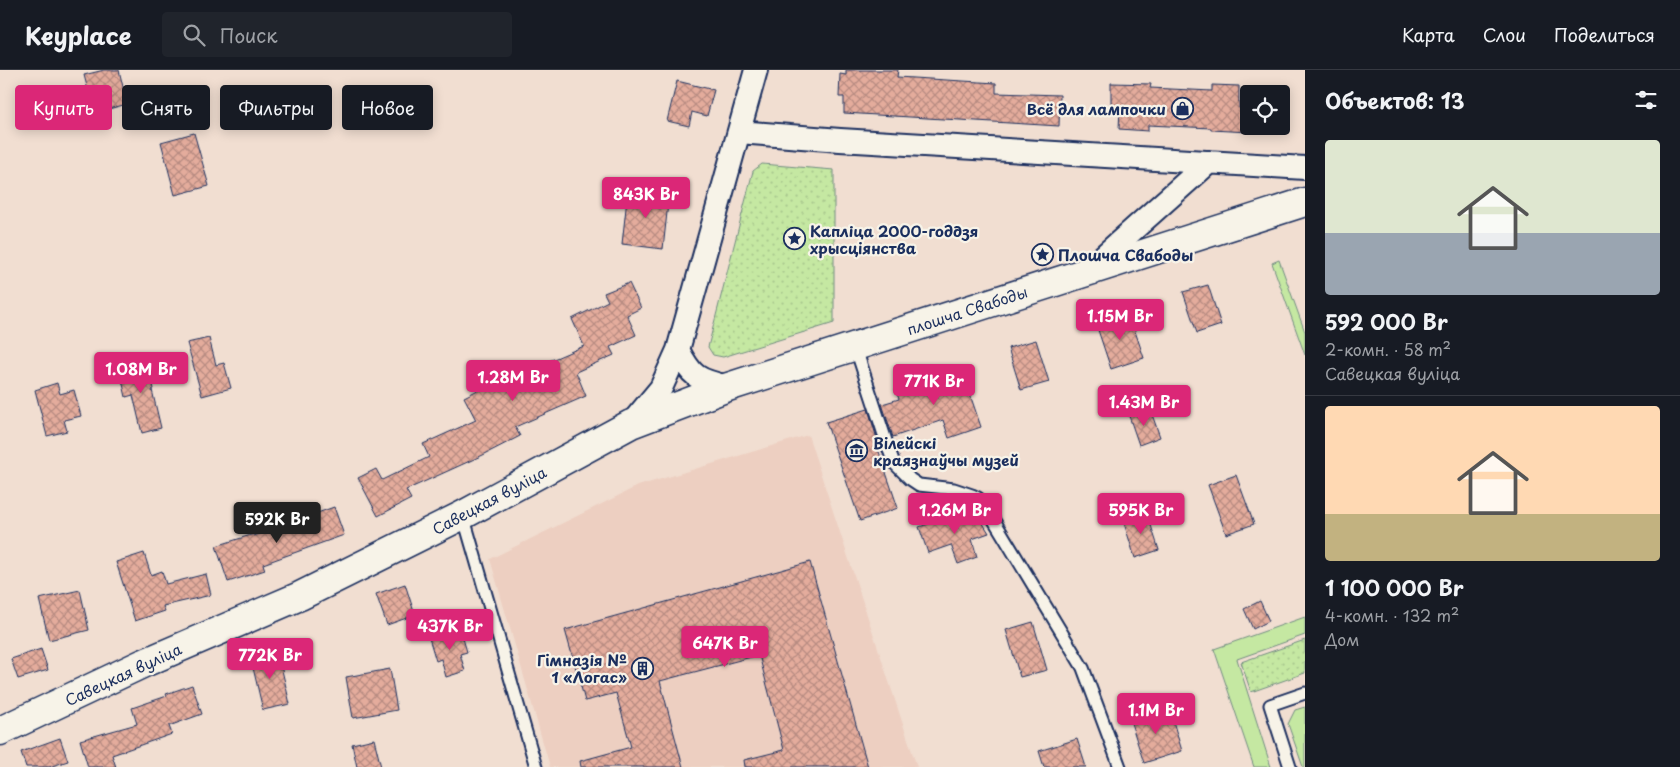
<!DOCTYPE html>
<html lang="ru">
<meta charset="utf-8">
<style>
body{margin:0;font-family:"Playpen Sans",sans-serif;background:#20242c;color:#f1f3f6;height:100vh;display:flex;flex-direction:column;font-size:19px;white-space:nowrap}
*{box-sizing:border-box;margin:0}
p{font-size:16px;color:#9ea1a6}
.icon{flex:none;width:28px;height:28px;fill:none;stroke:currentColor;stroke-width:2;stroke-linecap:round;stroke-linejoin:round}
.map{position:relative;flex:1;overflow:hidden}
.sheet{display:flex;flex-direction:column;background:#171b24;width:375px}
.sheet>*{flex:none}
.banner{position:absolute;left:15px;top:15px;width:475px;height:45px;display:flex;gap:10px}
.fabs{position:absolute;left:1240px;top:15px;display:grid;gap:10px}
.fabs a{display:grid;place-items:center;width:50px;height:50px;border-radius:5px;background:#171b24;box-shadow:0 2px 12px #0003;font-size:25px}
.price{position:absolute;translate:-50% -42px;padding:0 11px;border-radius:5px;background:#db2777;color:#fff;font-size:16px;line-height:32px;filter:drop-shadow(0 1px 2px #0008)}
.price::after{content:'';position:absolute;left:50%;top:30px;width:15px;height:11px;margin-left:-8px;background:inherit;clip-path:polygon(0 0,100% 0,50% 100%)}
.price.selected{background:#222;color:#fff}
ul{padding:0;list-style:none}
li{display:grid;align-content:center;gap:10px;height:265px;padding:0 20px}
li+li{border-top:1px solid #363941}
li span{display:grid;place-items:center;height:155px;border-radius:5px;color:#555}
li>.icon{margin-inline-start:auto}
span .icon{width:90px;height:90px;fill:#fffc;stroke-width:1}
li b{font-size:21px}
h2{display:flex;justify-content:space-between;align-items:center;height:60px;padding:0 20px;font-size:21px}
.tag{padding:0 18px;border-radius:5px;background:#171b24;box-shadow:0 2px 12px #0003;font-size:18px;line-height:45px}
.tag.selected{background:#db2777;color:#fff}
header{display:flex;align-items:center;gap:30px;box-sizing:border-box;height:70px;padding:0 25px;background:#171b24;border-bottom:1px solid #363941}
header strong{font-size:24px}
nav{display:flex;gap:28px;margin-inline-start:auto;font-size:18px}
.search{width:350px;height:45px;background:#20242c;display:flex;align-items:center;gap:12px;box-sizing:border-box;padding:0 18px;border-radius:5px;color:#9ea1a6;font-size:19px}
main{display:flex;flex:1;min-height:0}
.map>svg:first-child{display:block}
</style>
<header>
<strong>Keyplace</strong>
<div class="search"><svg class="icon" aria-label="search" viewBox="0 0 24 24"><circle cx="10" cy="10" r="6"/><path d="M15 15l6 6"/></svg>Поиск</div>
<nav><a>Карта</a><a>Слои</a><a>Поделиться</a></nav>
</header>
<main>
<div class="map">
<svg width="1305" height="697" viewBox="0 0 1305 697">
<defs>
<pattern id="park-dots" width="8" height="8" patternUnits="userSpaceOnUse" patternTransform="scale(1.25)"><rect width="8" height="8" fill="#c5e8a2"/><path d="M2 2h.1M6 6h.1" fill="none" stroke="#a9c78e" stroke-width="1.8" stroke-linecap="round"/></pattern>
<pattern id="building-cross-hatch" width="8" height="8" patternUnits="userSpaceOnUse" patternTransform="scale(1.25)"><rect width="8" height="8" fill="#e4ac9c"/><path d="M0 0l8 8M0 8l8-8" fill="none" stroke="#b88c82"/></pattern>
</defs>
<rect width="100%" height="100%" fill="#f1ded1"/>
<filter id="ink" filterUnits="userSpaceOnUse"><feTurbulence type="fractalNoise" baseFrequency=".02" numOctaves="2"/><feDisplacementMap in="SourceGraphic" scale="10" xChannelSelector="R" yChannelSelector="G"/><feConvolveMatrix kernelMatrix="1 2 1 2 8 2 1 2 1" color-interpolation-filters="sRGB"/></filter>
<g filter="url(#ink)">
<path fill="#edcfc1" d="M 808,365 L 917,697 L 550,697 L 490,489 L 638,416 Z"/>
<path fill="#c5e8a2" stroke="#708c80" d="M 1279,190 L 1305,262 L 1305,285 L 1272,193 Z
M 1305,547 L 1305,565 L 1237,589 L 1271,697 L 1254,697 L 1214,579 Z
M 1305,637 L 1305,697 L 1303,697 L 1288,654 L 1295,640 Z"/>
<path fill="url(#park-dots)" stroke="#708c80" d="M 762,94 L 834,100 L 834,253 L 723,287 L 713,285 L 708,277 L 753,101 Z
M 1305,570 L 1305,603 L 1251,622 L 1241,592 Z"/>
<path fill="url(#building-cross-hatch)" stroke="#1b2f5e" d="M 104,0 L 119,0 L 127,34 L 94,43 L 84,5 Z
M 846,0 L 898,0 L 897,7 L 996,13 L 996,23 L 1060,25 L 1059,56 L 844,43 L 844,27 L 839,27 L 840,4 L 846,5 Z
M 677,11 L 714,20 L 707,46 L 692,42 L 689,56 L 667,51 Z
M 1111,13 L 1151,14 L 1150,18 L 1212,21 L 1212,15 L 1239,16 L 1239,38 L 1249,39 L 1249,62 L 1211,60 L 1211,58 L 1148,55 L 1148,61 L 1119,59 L 1120,37 L 1111,36 Z
M 194,63 L 209,116 L 175,125 L 161,72 Z
M 628,120 L 669,124 L 663,179 L 622,174 Z
M 629,213 L 641,238 L 627,245 L 636,265 L 610,277 L 614,285 L 576,302 L 586,326 L 515,357 L 520,366 L 483,385 L 406,420 L 411,429 L 378,446 L 358,408 L 376,399 L 382,410 L 429,387 L 423,374 L 476,350 L 464,327 L 492,313 L 493,315 L 584,276 L 572,249 L 608,231 L 604,223 Z
M 1208,215 L 1221,255 L 1197,263 L 1183,222 Z
M 1129,243 L 1144,288 L 1111,299 L 1096,254 Z
M 209,268 L 216,295 L 224,293 L 231,318 L 202,326 L 187,273 Z
M 1036,270 L 1049,312 L 1021,320 L 1008,278 Z
M 147,290 L 154,319 L 152,320 L 161,358 L 142,363 L 133,325 L 126,327 L 119,297 Z
M 961,298 L 981,357 L 949,368 L 943,350 L 893,367 L 882,334 L 899,329 L 895,319 Z
M 57,313 L 60,324 L 74,320 L 81,346 L 64,350 L 67,361 L 47,366 L 35,320 Z
M 868,339 L 878,372 L 876,373 L 898,438 L 860,451 L 826,352 Z
M 1150,339 L 1160,367 L 1139,375 L 1129,346 Z
M 1236,405 L 1254,454 L 1226,464 L 1208,415 Z
M 334,437 L 344,465 L 263,494 L 265,500 L 228,512 L 216,476 L 254,464 L 254,466 Z
M 974,439 L 989,463 L 972,469 L 977,487 L 958,494 L 951,475 L 928,483 L 919,457 Z
M 1147,443 L 1159,480 L 1135,488 L 1123,450 Z
M 144,483 L 151,505 L 162,501 L 166,514 L 206,504 L 211,525 L 163,536 L 165,541 L 135,551 L 116,492 Z
M 810,492 L 868,697 L 745,697 L 744,690 L 784,680 L 759,585 L 660,611 L 683,697 L 581,697 L 580,691 L 631,677 L 616,623 L 585,631 L 565,560 Z
M 405,514 L 415,545 L 387,555 L 376,524 Z
M 80,520 L 89,560 L 49,570 L 39,529 Z
M 1260,531 L 1269,551 L 1253,559 L 1244,539 Z
M 1033,552 L 1047,600 L 1020,607 L 1006,560 Z
M 460,558 L 467,582 L 460,584 L 465,601 L 446,607 L 441,589 L 436,591 L 429,568 Z
M 41,579 L 48,600 L 18,609 L 11,589 Z
M 277,579 L 290,634 L 263,640 L 250,585 Z
M 390,599 L 397,640 L 353,648 L 346,607 Z
M 192,615 L 202,644 L 169,656 L 172,664 L 112,685 L 116,697 L 88,697 L 80,670 L 137,654 L 132,638 L 167,626 L 166,624 Z
M 1169,638 L 1182,681 L 1144,693 L 1130,650 Z
M 60,668 L 68,691 L 49,697 L 26,697 L 21,682 Z
M 374,669 L 381,697 L 357,697 L 352,674 Z
M 1077,669 L 1086,697 L 1044,697 L 1039,681 Z"/>
<g fill="none" stroke-linecap="round" stroke-linejoin="round">
<defs>
<path id="service" d="M 855,276 L 889,380 L 894,393 L 910,409 L 919,415 L 954,419 L 972,425 L 978,428 L 989,442 L 1083,598 L 1120,697
M 463,445 L 536,697
M 1290,697 L 1270,635 L 1305,623"/>
<path id="minor" d="M 739,62 L 840,70 L 1305,98
M 1088,200 L 1209,92
M 678,280 C 692,307 697,310 728,317
M 631,354 L 661,318 L 678,280 L 756,0"/>
<path id="tertiary" d="M 0,661 L 144,593 L 300,526 L 463,445 L 631,354 L 728,317 L 1305,132"/>
</defs>
<use href="#service" stroke="#1b2f5e" stroke-width="15"/>
<use href="#minor" stroke="#1b2f5e" stroke-width="26"/>
<use href="#tertiary" stroke="#1b2f5e" stroke-width="31"/>
<use href="#service" stroke="#f7f3e8" stroke-width="11"/>
<use href="#minor" stroke="#f7f3e8" stroke-width="22"/>
<use href="#tertiary" stroke="#f7f3e8" stroke-width="28"/>
</g>
</g>
<defs>
<symbol id="shop-ring" viewBox="-11 -11 22 22"><circle r="9.5" fill="#f7f3e8" stroke="#1b2f5e" stroke-width="1.5"/><path d="M-5-2.5h2.3a2.7 3.5 0 0 1 5.4 0H5L5.5 6h-11ZM-1.5-2.5h3a1.5 2.3 0 0 0-3 0Z" fill="#1b2f5e"/></symbol>
<symbol id="sight-ring" viewBox="-11 -11 22 22"><circle r="9.5" fill="#f7f3e8" stroke="#1b2f5e" stroke-width="1.5"/><path d="M0-6L1.8-2.2L6-1.7L2.9 1.2L3.7 5.4L0 3.3L-3.7 5.4L-2.9 1.2L-6-1.7L-1.8-2.2Z" fill="#1b2f5e"/></symbol>
<symbol id="museum-ring" viewBox="-11 -11 22 22"><circle r="9.5" fill="#f7f3e8" stroke="#1b2f5e" stroke-width="1.5"/><path d="M0-6L6-3V-2H-6V-3ZM-5-1h2V3h-2ZM-1-1h2V3h-2ZM3-1h2V3H3ZM-6 4H6V6H-6Z" fill="#1b2f5e"/></symbol>
<symbol id="building-ring" viewBox="-11 -11 22 22"><circle r="9.5" fill="#f7f3e8" stroke="#1b2f5e" stroke-width="1.5"/><path d="M-4-6H4V6H1V3H-1V6H-4ZM-2.5-4.3h1.7v1.8h-1.7ZM.8-4.3h1.7v1.8H.8ZM-2.5-1h1.7V.8h-1.7ZM.8-1h1.7V.8H.8Z" fill="#1b2f5e"/></symbol>
</defs>
<g fill-rule="evenodd">
<use href="#shop-ring" x="1170" y="26" width="25" height="25"/>
<use href="#sight-ring" x="782" y="156" width="25" height="25"/>
<use href="#sight-ring" x="1030" y="172" width="25" height="25"/>
<use href="#museum-ring" x="844" y="368" width="25" height="25"/>
<use href="#building-ring" x="630" y="586" width="25" height="25"/>
</g>
<g text-anchor="middle" dominant-baseline="central" stroke-width="4.5" stroke-linejoin="round" paint-order="stroke">
<g font-size="15" font-weight="bold" fill="#1b2f5e" stroke="#f7f3e8" text-anchor="start">
<text x="1166" y="38" text-anchor="end">Всё для лампочки</text>
<text x="810" y="160">Капліца 2000-годдзя<tspan x="810" dy="17">хрысціянства</tspan></text>
<text x="1058" y="184">Плошча Свабоды</text>
<text x="873" y="372">Вілейскі<tspan x="873" dy="17">краязнаўчы музей</tspan></text>
<text x="627" y="589" text-anchor="end">Гімназія №<tspan x="627" dy="17">1 «Логас»</tspan></text>
</g>
<g font-size="15" fill="#1b2f5e" stroke="#f7f3e8">
<text transform="translate(967 240) rotate(-18)">плошча Свабоды</text>
<text transform="translate(489 430) rotate(-28)">Савецкая вуліца</text>
<text transform="translate(123 604) rotate(-25)">Савецкая вуліца</text>
</g>
</g>
</svg>
<div class="fabs">
<a><svg class="icon" aria-label="locate" viewBox="0 0 24 24"><circle cx="12" cy="12" r="6"/><path d="M12 2v4M12 18v4M2 12h4M18 12h4"/></svg></a>
</div>
<b class="price" style="left:646px;top:149px">843K Br</b>
<b class="price" style="left:1120px;top:271px">1.15M Br</b>
<b class="price" style="left:141px;top:324px">1.08M Br</b>
<b class="price" style="left:513px;top:332px">1.28M Br</b>
<b class="price" style="left:934px;top:336px">771K Br</b>
<b class="price" style="left:1144px;top:357px">1.43M Br</b>
<b class="price" style="left:955px;top:465px">1.26M Br</b>
<b class="price" style="left:1141px;top:465px">595K Br</b>
<b class="price selected" style="left:277px;top:474px">592K Br</b>
<b class="price" style="left:450px;top:581px">437K Br</b>
<b class="price" style="left:725px;top:598px">647K Br</b>
<b class="price" style="left:270px;top:610px">772K Br</b>
<b class="price" style="left:1156px;top:665px">1.1M Br</b>
<div class="banner">
<a class="tag selected">Купить</a>
<a class="tag">Снять</a>
<a class="tag">Фильтры</a>
<a class="tag">Новое</a>
</div>
</div>
<section class="sheet">
<h2>Объектов: 13<svg class="icon" aria-label="filters" viewBox="0 0 24 24"><path d="M4 7h16M4 17h16"/><circle cx="9" cy="7" r="2"/><circle cx="15" cy="17" r="2"/></svg></h2>
<ul>
<li><span style="background:linear-gradient(#dfe7d0 60%,#9aa5b1 0)"><svg class="icon" aria-label="home" viewBox="0 0 24 24"><path d="M3 11l9-7 9 7M6 9v11h12V9"/></svg></span><div><b>592 000 Br</b><p>2-комн. · 58 m²</p><p>Савецкая вуліца</p></div></li>
<li><span style="background:linear-gradient(#ffd9b3 70%,#c2b280 0)"><svg class="icon" aria-label="home" viewBox="0 0 24 24"><path d="M3 11l9-7 9 7M6 9v11h12V9"/></svg></span><div><b>1 100 000 Br</b><p>4-комн. · 132 m²</p><p>Дом</p></div></li>
</ul>
</section>
</main>
